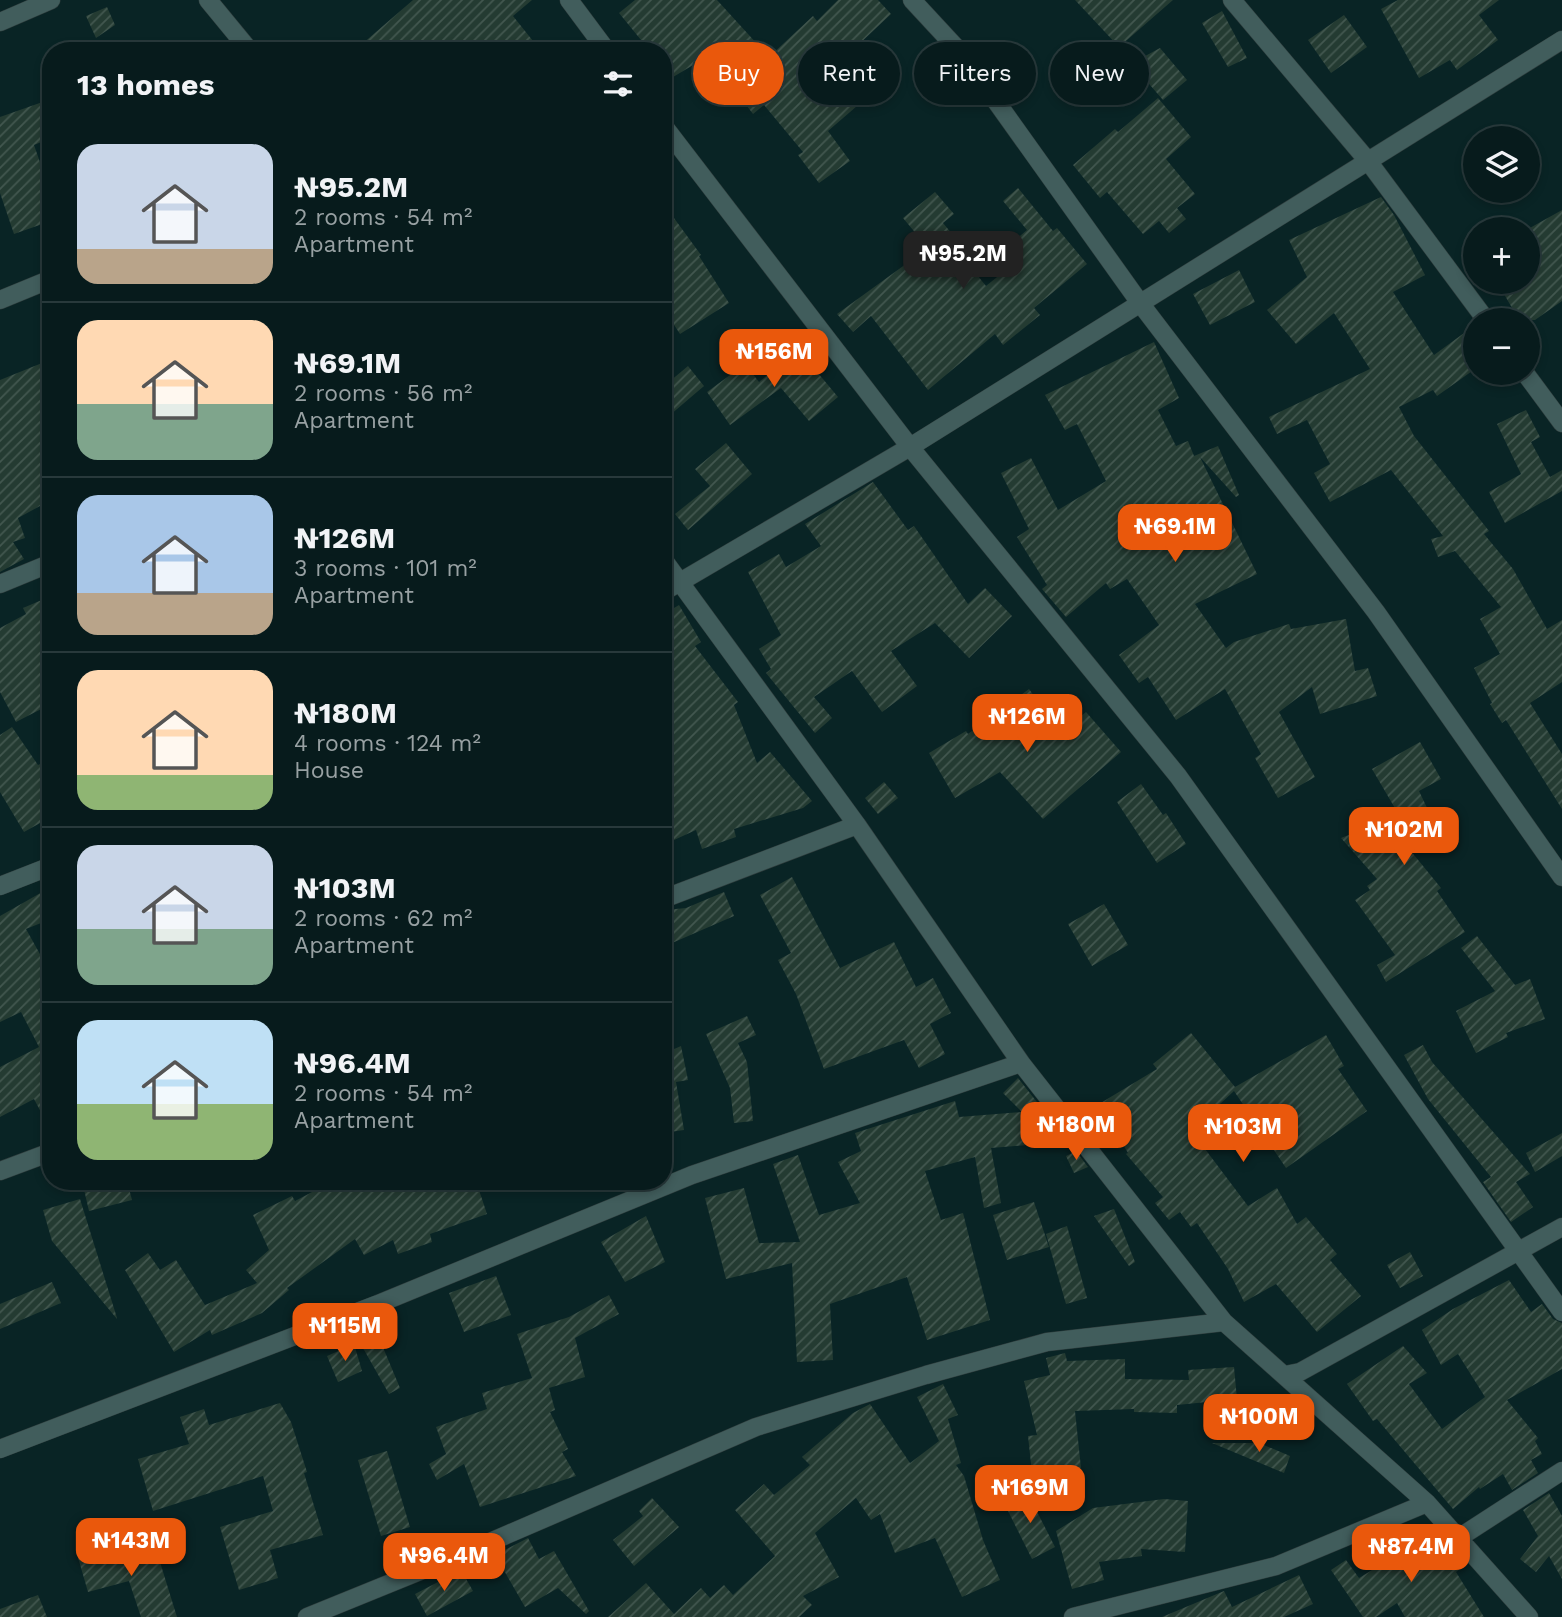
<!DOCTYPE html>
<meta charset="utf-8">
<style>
body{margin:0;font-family:"Work Sans",sans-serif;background:#102425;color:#f1f3f6;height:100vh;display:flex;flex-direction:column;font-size:26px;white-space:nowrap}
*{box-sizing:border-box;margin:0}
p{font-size:23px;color:#98a1a3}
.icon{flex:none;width:38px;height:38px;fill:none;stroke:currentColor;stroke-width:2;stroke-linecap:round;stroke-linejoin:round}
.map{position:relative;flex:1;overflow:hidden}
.details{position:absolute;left:42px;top:42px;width:630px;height:1148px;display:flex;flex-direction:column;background:#071b1c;border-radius:28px;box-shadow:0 4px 10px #0003,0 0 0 2px #28393b}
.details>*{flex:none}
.hud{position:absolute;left:693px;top:42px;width:665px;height:63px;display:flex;gap:14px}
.tools{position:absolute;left:1463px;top:126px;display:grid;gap:14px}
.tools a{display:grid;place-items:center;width:77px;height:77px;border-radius:50%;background:#071b1c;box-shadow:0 4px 10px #0003,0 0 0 2px #28393b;font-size:35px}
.price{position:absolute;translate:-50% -60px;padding:0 16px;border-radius:14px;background:#ea580c;color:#fff;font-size:23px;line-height:46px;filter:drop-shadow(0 2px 4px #0008)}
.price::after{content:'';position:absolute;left:50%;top:42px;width:21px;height:16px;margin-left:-10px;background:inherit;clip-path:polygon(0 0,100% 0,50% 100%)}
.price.selected{background:#222;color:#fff}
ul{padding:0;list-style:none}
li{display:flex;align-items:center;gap:21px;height:175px;padding:0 35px}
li+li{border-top:2px solid #28393b}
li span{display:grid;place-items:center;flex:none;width:196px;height:140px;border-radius:21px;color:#555}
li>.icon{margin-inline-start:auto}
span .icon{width:84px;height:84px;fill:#fffc;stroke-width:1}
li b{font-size:30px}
h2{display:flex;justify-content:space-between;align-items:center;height:84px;padding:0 35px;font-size:30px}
.chip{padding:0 24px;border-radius:32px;background:#071b1c;box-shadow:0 4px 10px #0003,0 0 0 2px #28393b;font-size:24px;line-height:63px}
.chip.selected{background:#ea580c;color:#fff}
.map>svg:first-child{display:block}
</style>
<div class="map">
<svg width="1562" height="1617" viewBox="0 0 1562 1617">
<defs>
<pattern id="building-hatch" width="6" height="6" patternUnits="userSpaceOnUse" patternTransform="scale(1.75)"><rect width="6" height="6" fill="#243b32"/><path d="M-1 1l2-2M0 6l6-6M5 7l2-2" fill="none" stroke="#42574f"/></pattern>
</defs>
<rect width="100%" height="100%" fill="#092425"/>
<path fill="url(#building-hatch)" d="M 413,0 L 532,0 L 513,16 L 541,51 L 354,51 Z
M 635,0 L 717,0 L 769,57 L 813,16 L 817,21 L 838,0 L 878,0 L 891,14 L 857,46 L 886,81 L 828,131 L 850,161 L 819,183 L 798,155 L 803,152 L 764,105 L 753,114 L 722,73 L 719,75 L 705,58 L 663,83 L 663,51 L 650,51 L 619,13 Z
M 1075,0 L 1173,0 L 1119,47 Z
M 1398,0 L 1499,0 L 1479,15 L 1498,40 L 1457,70 L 1450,60 L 1419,78 L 1381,9 Z
M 107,7 L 115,25 L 96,38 L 86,16 Z
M 1222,11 L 1247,58 L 1228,67 L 1202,23 Z
M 1344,15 L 1367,47 L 1331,73 L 1308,40 Z
M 1160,48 L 1187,80 L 1163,100 L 1137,70 L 1140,68 L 1134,62 Z
M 1158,98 L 1191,137 L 1166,159 L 1195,194 L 1177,208 L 1186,219 L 1169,233 L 1159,221 L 1143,234 L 1107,192 L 1100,198 L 1073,165 L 1115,129 L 1118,132 Z
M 51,99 L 51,138 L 34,145 L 51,194 L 51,221 L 14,234 L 0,193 L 0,117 Z
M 1018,188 L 1053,231 L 1057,228 L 1087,264 L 1034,308 L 1040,315 L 1003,345 L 995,334 L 928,390 L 871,316 L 853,332 L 837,314 L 928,248 L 903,218 L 935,192 L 954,214 L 943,223 L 953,235 L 948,239 L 986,286 L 1018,260 L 1007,247 L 1027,230 L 1003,201 Z
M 1381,197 L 1394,215 L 1425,275 L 1393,292 L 1434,355 L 1475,325 L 1475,369 L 1437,396 L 1433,390 L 1399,407 L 1414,436 L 1489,531 L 1484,534 L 1513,569 L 1547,629 L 1562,620 L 1562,682 L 1530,703 L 1562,754 L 1562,809 L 1506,720 L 1502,723 L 1490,704 L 1492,703 L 1474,668 L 1500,654 L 1480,619 L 1501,607 L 1455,551 L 1438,557 L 1431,539 L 1443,536 L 1391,470 L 1330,502 L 1314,473 L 1330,464 L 1307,420 L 1277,434 L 1269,417 L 1370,369 L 1334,313 L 1296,344 L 1267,310 L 1307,277 L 1289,240 Z
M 663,203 L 701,255 L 699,256 L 729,303 L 680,334 L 663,308 Z
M 1562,210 L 1562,301 L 1535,320 L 1519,320 L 1497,282 L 1528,282 L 1528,229 Z
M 1239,270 L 1255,302 L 1210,325 L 1193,294 Z
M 1154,342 L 1179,398 L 1158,410 L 1176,446 L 1188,441 L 1194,456 L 1218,446 L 1239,495 L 1236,497 L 1200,457 L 1257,574 L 1195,604 L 1226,648 L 1234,642 L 1289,624 L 1291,629 L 1346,619 L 1355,671 L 1368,668 L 1377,696 L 1320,714 L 1312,687 L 1279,712 L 1315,777 L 1278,798 L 1255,758 L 1261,754 L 1225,689 L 1176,720 L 1148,677 L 1139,683 L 1119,655 L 1159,625 L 1127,579 L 1110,589 L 1106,583 L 1066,617 L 1042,589 L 1047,585 L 1017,537 L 1029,529 L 1001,473 L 1031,458 L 1058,510 L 1106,481 L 1077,424 L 1065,430 L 1045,395 Z
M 798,349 L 838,397 L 809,421 L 781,388 L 730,425 L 707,392 L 745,364 L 759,382 Z
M 42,363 L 51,381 L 51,500 L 18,518 L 25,538 L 13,542 L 24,559 L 0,572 L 0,380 Z
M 688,366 L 704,386 L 663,421 L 663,387 Z
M 1526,410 L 1540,437 L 1531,442 L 1550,477 L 1562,470 L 1562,491 L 1505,523 L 1489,492 L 1521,474 L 1497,424 Z
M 726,443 L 752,474 L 688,530 L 675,514 L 710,486 L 695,469 Z
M 873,482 L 908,530 L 914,526 L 968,604 L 985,588 L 1012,616 L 969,658 L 935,623 L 891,651 L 917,686 L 882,712 L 852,671 L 814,697 L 832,718 L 815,733 L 766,673 L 771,669 L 759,649 L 781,635 L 748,572 L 779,554 L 786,567 L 821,546 L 805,524 Z
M 51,596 L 51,704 L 16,722 L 0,692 L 0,628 L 26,614 L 23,608 Z
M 679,605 L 701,642 L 695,646 L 738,702 L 734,705 L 757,763 L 770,752 L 812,801 L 803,808 L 734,829 L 736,837 L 702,849 L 696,830 L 663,845 L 663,797 L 668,795 L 663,781 L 663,615 Z
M 1029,689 L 1061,733 L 1086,712 L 1121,752 L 1043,819 L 1000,772 L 955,798 L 929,753 L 966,731 L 968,734 Z
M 12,727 L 38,765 L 51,759 L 51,817 L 24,832 L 0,792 L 0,735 Z
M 1420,742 L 1441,779 L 1419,791 L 1441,837 L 1410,850 L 1441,888 L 1437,891 L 1465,932 L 1386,982 L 1377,965 L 1395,955 L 1355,900 L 1370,890 L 1367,886 L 1377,879 L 1341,838 L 1399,815 L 1372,769 Z
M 884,782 L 898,798 L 878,814 L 865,798 Z
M 1141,784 L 1163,815 L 1166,813 L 1186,844 L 1157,863 L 1117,802 Z
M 792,877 L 840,968 L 894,942 L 916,987 L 933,978 L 951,1013 L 930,1024 L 945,1054 L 919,1068 L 904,1040 L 824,1069 L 796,994 L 778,960 L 791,953 L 760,895 Z
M 51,887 L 51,919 L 26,929 L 51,974 L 51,1131 L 34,1099 L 0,1117 L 0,1067 L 39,1047 L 21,1012 L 0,1022 L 0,916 Z
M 724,892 L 734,916 L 663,947 L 665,910 L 686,908 Z
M 1104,904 L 1128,945 L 1092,966 L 1068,924 Z
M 1477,936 L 1515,985 L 1530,979 L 1545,1019 L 1506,1033 L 1508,1037 L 1476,1053 L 1456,1011 L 1495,991 L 1461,948 Z
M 747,1016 L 756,1035 L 738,1043 L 747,1062 L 753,1121 L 734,1123 L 730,1088 L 706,1034 Z
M 1191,1033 L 1235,1087 L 1326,1035 L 1344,1066 L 1338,1069 L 1367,1111 L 1286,1168 L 1234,1091 L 1195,1127 L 1204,1137 L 1199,1141 L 1248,1206 L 1277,1188 L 1297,1224 L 1306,1217 L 1337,1254 L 1330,1260 L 1361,1296 L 1317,1332 L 1276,1284 L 1244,1302 L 1228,1269 L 1197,1223 L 1191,1227 L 1180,1212 L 1169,1220 L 1155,1203 L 1163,1197 L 1126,1154 L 1128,1153 L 1099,1104 L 1157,1069 L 1153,1064 Z
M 1423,1045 L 1432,1062 L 1530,1174 L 1516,1182 L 1533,1207 L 1511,1222 L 1483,1182 L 1491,1177 L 1428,1099 L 1404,1055 Z
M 681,1046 L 688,1080 L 676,1082 L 684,1130 L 663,1133 L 663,1054 Z
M 1018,1078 L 1059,1130 L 1039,1144 L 991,1148 L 1001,1203 L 984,1208 L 975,1157 L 925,1171 L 941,1220 L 963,1213 L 990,1320 L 927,1340 L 907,1277 L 830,1304 L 833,1360 L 797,1362 L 792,1263 L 726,1279 L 705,1198 L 744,1188 L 759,1243 L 800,1242 L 773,1164 L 798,1155 L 819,1215 L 860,1203 L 838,1162 L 861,1151 L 855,1133 L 955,1101 L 959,1117 L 1022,1112 L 1003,1093 Z
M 1562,1133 L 1562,1156 L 1535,1172 L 1526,1153 Z
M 1076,1151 L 1088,1167 L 1074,1173 L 1066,1156 Z
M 82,1181 L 127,1181 L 132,1200 L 89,1211 Z
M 333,1181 L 476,1181 L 487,1214 L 430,1234 L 432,1242 L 398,1254 L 393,1240 L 364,1255 L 355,1239 L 287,1288 L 289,1290 L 262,1313 L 212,1335 L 210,1330 L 174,1352 L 125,1270 L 148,1253 L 160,1270 L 176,1260 L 205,1305 L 257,1283 L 246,1270 L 269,1250 L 253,1215 L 292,1196 L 295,1201 Z
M 80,1199 L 117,1318 L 117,1319 L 52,1241 L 43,1210 Z
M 1034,1202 L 1049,1247 L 1007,1260 L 993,1215 Z
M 1114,1209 L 1135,1262 L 1129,1266 L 1094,1216 Z
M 646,1216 L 665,1262 L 625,1282 L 601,1242 Z
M 1067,1226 L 1087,1298 L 1066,1304 L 1046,1234 Z
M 1410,1252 L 1423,1276 L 1400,1288 L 1387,1265 Z
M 496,1276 L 511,1315 L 464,1332 L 449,1293 Z
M 1509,1280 L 1531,1312 L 1542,1304 L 1553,1319 L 1562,1323 L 1562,1369 L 1507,1400 L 1538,1438 L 1535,1441 L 1542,1454 L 1531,1460 L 1538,1473 L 1512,1490 L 1503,1474 L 1480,1489 L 1479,1487 L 1453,1509 L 1377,1419 L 1373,1421 L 1347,1384 L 1403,1346 L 1427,1373 L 1409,1384 L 1442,1429 L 1485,1397 L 1458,1354 L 1441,1365 L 1422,1330 L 1453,1309 Z
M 52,1282 L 61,1303 L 0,1329 L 0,1304 Z
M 609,1295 L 619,1314 L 575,1338 L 585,1377 L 549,1388 L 555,1410 L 550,1412 L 568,1449 L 562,1452 L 576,1476 L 480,1507 L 464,1464 L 437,1480 L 429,1464 L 446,1454 L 436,1427 L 487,1409 L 482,1393 L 532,1378 L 517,1334 L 569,1317 Z
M 377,1333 L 400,1388 L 389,1394 L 359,1341 Z
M 354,1344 L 362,1371 L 338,1382 L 327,1356 Z
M 1065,1353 L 1067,1361 L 1125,1359 L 1125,1379 L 1189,1380 L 1188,1370 L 1234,1367 L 1237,1399 L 1177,1405 L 1177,1413 L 1134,1412 L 1134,1409 L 1075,1411 L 1081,1468 L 1032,1473 L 1028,1436 L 1037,1435 L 1024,1381 L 1050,1375 L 1046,1358 Z
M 943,1384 L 958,1415 L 948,1419 L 961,1463 L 956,1465 L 964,1476 L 983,1540 L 1000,1580 L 962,1597 L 935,1538 L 895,1553 L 880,1514 L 871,1520 L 856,1498 L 815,1533 L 839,1577 L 803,1596 L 812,1605 L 799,1617 L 608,1617 L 646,1583 L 674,1614 L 701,1588 L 710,1598 L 724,1585 L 733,1595 L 775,1556 L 735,1510 L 764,1484 L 774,1495 L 810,1465 L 802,1457 L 853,1413 L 870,1404 L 910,1463 L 939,1441 L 917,1397 Z
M 280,1403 L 291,1422 L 307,1472 L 304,1473 L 323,1535 L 270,1550 L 278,1578 L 239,1590 L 220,1527 L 273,1511 L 263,1476 L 153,1511 L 138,1459 L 189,1444 L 180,1417 L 204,1409 L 209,1425 Z
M 1212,1443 L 1259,1443 L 1290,1456 L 1284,1473 Z
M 387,1451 L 410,1527 L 381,1536 L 358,1460 Z
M 1027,1492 L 1055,1547 L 1032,1559 L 1004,1503 Z
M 1549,1493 L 1562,1516 L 1562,1579 L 1549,1556 L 1536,1572 L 1520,1559 L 1538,1536 L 1523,1510 Z
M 652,1498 L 679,1527 L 634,1566 L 613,1540 L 643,1516 L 639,1511 Z
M 1164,1499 L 1188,1501 L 1185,1552 L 1141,1549 L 1142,1556 L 1099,1562 L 1104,1580 L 1072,1589 L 1056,1531 L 1093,1508 Z
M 1426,1530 L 1437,1559 L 1451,1548 L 1466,1564 L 1456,1572 L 1484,1617 L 1405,1617 L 1397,1603 L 1376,1617 L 1363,1617 L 1331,1570 L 1346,1560 L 1359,1578 L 1408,1548 L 1404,1538 Z
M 528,1538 L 539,1559 L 554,1551 L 589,1611 L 586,1614 L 558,1588 L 525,1607 L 495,1555 Z
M 108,1545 L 112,1559 L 155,1546 L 177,1617 L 141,1617 L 129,1581 L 88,1592 L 77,1554 Z
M 461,1570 L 473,1591 L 427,1616 L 415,1594 Z
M 1299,1575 L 1313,1604 L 1284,1617 L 1162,1617 L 1224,1591 L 1232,1607 Z
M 38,1595 L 47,1617 L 0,1617 L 0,1609 Z"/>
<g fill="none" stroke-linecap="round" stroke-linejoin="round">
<defs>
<path id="minor" d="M 208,0 L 250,51
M 569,0 L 607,51
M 912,0 L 963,55 L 1140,303 L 1376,612 L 1562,877
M 1232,0 L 1368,161 L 1486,320
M 0,22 L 51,0
M 663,125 L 910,447 L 1178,776 L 1562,1312
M 0,300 L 51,279
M 1525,373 L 1562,423
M 663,559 L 857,825 L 1021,1063 L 1224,1322 L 1427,1503 L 1529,1617
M 0,584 L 51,563
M 663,592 L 910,447 L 1562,40
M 0,886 L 51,866
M 663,899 L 857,825
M 0,1171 L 51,1152
M 1285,1375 L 1300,1372 L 1562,1227
M 0,1449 L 378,1304 L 692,1175 L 1021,1063
M 1457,1539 L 1562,1471
M 307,1617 L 467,1552 L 756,1427 L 926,1375 L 1047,1342 L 1224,1322
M 1073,1617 L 1276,1566 L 1427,1503"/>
</defs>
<use href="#minor" stroke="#303e3e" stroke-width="19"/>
<use href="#minor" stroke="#415d5c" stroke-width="18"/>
</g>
</svg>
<div class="tools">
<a><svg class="icon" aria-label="layers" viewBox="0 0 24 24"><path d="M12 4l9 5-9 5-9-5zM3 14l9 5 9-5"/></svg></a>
<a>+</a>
<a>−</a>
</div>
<b class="price selected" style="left:963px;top:291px">₦95.2M</b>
<b class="price" style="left:774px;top:389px">₦156M</b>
<b class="price" style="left:1175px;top:564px">₦69.1M</b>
<b class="price" style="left:1027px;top:754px">₦126M</b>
<b class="price" style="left:1404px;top:867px">₦102M</b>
<b class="price" style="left:1076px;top:1162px">₦180M</b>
<b class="price" style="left:1243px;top:1164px">₦103M</b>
<b class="price" style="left:345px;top:1363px">₦115M</b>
<b class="price" style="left:1259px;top:1454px">₦100M</b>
<b class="price" style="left:1030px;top:1525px">₦169M</b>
<b class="price" style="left:131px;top:1578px">₦143M</b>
<b class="price" style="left:1411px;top:1584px">₦87.4M</b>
<b class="price" style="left:444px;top:1593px">₦96.4M</b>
<div class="hud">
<a class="chip selected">Buy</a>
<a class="chip">Rent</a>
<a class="chip">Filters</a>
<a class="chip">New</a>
</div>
<section class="details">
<h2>13 homes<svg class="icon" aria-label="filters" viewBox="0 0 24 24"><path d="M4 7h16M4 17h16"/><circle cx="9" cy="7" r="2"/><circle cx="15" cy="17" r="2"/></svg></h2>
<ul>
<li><span style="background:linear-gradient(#c9d6e8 75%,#b9a48a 0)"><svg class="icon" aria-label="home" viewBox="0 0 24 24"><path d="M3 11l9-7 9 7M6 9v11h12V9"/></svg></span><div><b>₦95.2M</b><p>2 rooms · 54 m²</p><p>Apartment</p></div></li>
<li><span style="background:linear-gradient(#ffd9b3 60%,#7fa58c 0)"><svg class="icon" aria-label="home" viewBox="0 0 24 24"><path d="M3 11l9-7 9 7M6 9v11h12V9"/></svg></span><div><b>₦69.1M</b><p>2 rooms · 56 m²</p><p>Apartment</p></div></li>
<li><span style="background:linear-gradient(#a9c7e8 70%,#b9a48a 0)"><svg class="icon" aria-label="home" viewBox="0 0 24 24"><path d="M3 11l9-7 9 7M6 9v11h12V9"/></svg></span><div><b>₦126M</b><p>3 rooms · 101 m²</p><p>Apartment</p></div></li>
<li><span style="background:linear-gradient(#ffd9b3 75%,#8fb573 0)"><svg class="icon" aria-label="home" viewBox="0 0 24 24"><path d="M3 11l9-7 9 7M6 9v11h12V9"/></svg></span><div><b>₦180M</b><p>4 rooms · 124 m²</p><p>House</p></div></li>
<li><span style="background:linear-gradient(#c9d6e8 60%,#7fa58c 0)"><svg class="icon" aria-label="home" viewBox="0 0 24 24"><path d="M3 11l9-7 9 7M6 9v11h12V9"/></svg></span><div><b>₦103M</b><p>2 rooms · 62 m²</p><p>Apartment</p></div></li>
<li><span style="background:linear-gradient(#bfe0f5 60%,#8fb573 0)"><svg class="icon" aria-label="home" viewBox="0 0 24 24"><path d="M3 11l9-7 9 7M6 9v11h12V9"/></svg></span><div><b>₦96.4M</b><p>2 rooms · 54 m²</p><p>Apartment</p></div></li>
</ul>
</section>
</div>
